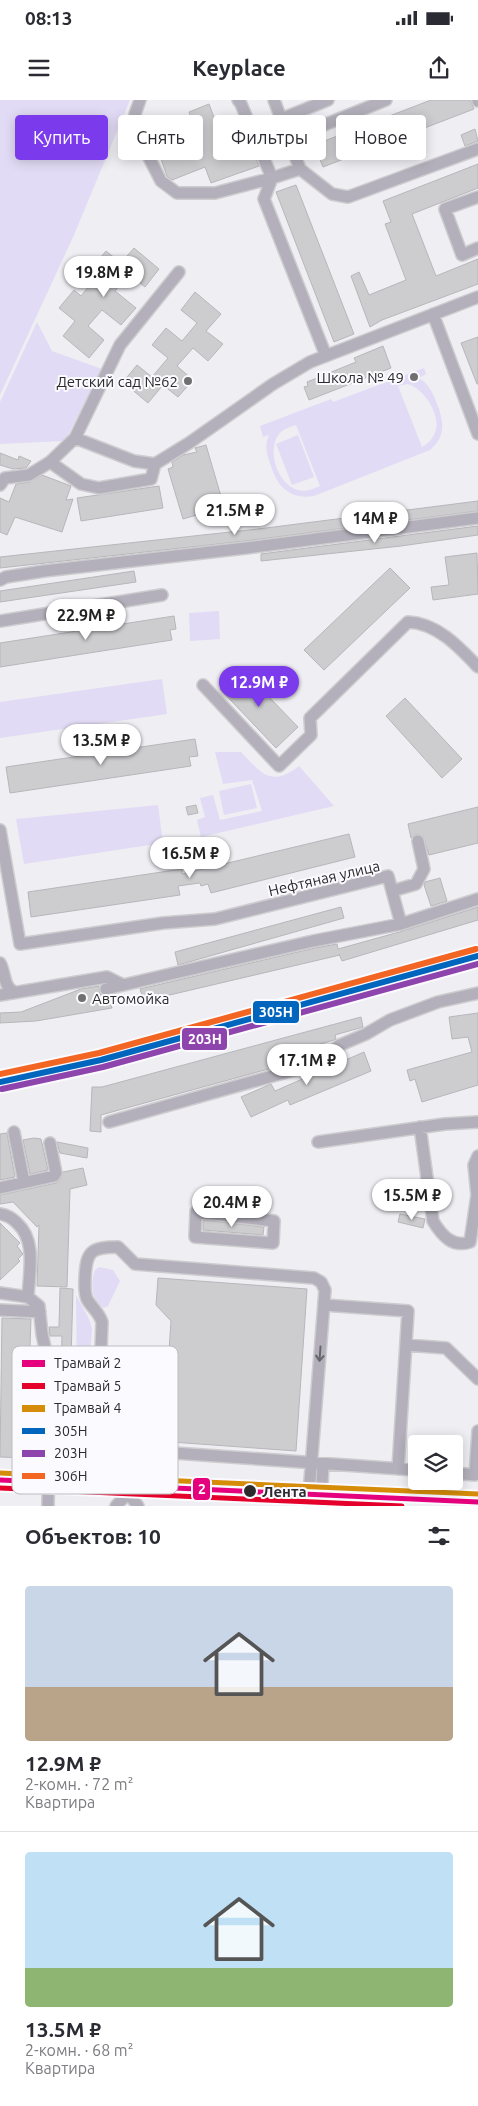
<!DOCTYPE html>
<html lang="ru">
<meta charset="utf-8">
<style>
body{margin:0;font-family:Ubuntu,sans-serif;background:#f7f7f7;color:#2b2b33;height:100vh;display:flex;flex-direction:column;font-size:19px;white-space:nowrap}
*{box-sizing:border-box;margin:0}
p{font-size:16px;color:#7c7c81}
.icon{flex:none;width:28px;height:28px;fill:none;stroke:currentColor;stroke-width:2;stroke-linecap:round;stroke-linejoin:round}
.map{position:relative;height:1406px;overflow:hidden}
.drawer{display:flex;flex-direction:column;background:#fff;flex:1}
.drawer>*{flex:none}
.hud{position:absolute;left:15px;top:15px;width:449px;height:45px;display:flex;gap:10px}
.tools{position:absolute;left:408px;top:1335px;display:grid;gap:10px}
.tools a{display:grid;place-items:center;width:55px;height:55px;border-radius:5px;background:#fff;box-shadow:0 2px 12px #0003;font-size:25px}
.price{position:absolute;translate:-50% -42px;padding:0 11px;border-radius:18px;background:#fff;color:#222;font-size:16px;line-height:32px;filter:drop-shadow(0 1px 2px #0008)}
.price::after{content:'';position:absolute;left:50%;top:30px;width:15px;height:11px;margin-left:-8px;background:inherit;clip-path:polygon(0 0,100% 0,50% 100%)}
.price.on{background:#7c3aed;color:#fff}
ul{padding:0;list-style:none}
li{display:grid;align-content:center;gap:10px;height:265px;padding:0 25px}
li+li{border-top:1px solid #e1e1e2}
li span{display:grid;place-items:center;height:155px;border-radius:5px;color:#555}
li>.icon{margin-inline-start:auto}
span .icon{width:90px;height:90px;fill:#fffc;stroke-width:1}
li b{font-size:21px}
h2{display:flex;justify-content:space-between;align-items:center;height:60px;padding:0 25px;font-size:21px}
.pill{padding:0 18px;border-radius:5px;background:#fff;box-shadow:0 2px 12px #0003;font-size:18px;line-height:45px}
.pill.on{background:#7c3aed;color:#fff}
.status{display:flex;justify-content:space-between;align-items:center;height:35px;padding:0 25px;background:#fff;direction:ltr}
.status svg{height:14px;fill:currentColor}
header{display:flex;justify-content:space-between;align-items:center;height:65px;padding:0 25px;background:#fff;font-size:22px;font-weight:600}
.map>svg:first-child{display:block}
</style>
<div class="status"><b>08:13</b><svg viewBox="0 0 49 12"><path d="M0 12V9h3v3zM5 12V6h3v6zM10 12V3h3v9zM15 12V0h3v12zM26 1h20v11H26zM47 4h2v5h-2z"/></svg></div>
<header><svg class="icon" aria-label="menu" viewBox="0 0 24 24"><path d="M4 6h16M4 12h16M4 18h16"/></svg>Keyplace<svg class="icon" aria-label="share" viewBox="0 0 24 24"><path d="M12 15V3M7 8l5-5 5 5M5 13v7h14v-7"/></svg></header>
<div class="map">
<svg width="478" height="1406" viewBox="0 0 478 1406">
<rect width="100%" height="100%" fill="#efeef3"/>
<path fill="#e2dbf5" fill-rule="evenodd" d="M 0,0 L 130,0 L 74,135 L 0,295 Z
M 37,222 L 52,251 L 102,269 L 65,341 L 0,344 L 0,302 Z
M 424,268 L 426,274 L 419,278 C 429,284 433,293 437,304 C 444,321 446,337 430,350 L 314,396 C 291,400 277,387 271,366 C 267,355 264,346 269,335 L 263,337 L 260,326 L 331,299 L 333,302 ZM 407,284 C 423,287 440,314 436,329 C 434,338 429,343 422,347 L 398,286 ZM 296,325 L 320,386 C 313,389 306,392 298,390 C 278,385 266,350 279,334 C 283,329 290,327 296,325 Z
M 298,335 L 314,377 L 292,385 L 276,344 Z
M 219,511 L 220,539 L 190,541 L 189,513 Z
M 162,579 L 167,614 L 0,638 L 0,602 Z
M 215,652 L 241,652 C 261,673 271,688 299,666 L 334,706 L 201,737 L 197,720 L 205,717 L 200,698 L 213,695 L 220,720 L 262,711 L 252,680 L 223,684 Z
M 251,684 L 257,708 L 224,715 L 219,691 Z
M 158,705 L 163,743 L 24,764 L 16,719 Z
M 99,1167 L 113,1170 L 120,1181 L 108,1206 L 104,1208 C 91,1200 90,1184 95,1170 Z
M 76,1195 L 89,1219 L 92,1229 L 87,1296 L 90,1314 L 100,1328 L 92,1333 L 108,1357 L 116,1353 L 124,1373 L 74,1370 L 77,1283 Z"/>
<path fill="#cdcdd0" stroke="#b7b6ba" d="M 431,0 L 470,0 L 474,9 L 323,67 L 314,45 Z
M 209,4 L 221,36 L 218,37 L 225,53 L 249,44 L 259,66 L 211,83 L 205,67 L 172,80 L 167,76 L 161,59 L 201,44 L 189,12 Z
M 475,29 L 478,41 L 465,46 L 461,35 Z
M 478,64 L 478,88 L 412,114 L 436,176 L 478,159 L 478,184 L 382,220 L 370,227 L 351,176 L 359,172 L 369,195 L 406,180 L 385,124 L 391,122 L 383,101 Z
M 296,85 L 354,234 L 334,242 L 276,92 Z
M 134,148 L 159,169 L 145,187 L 129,174 L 115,191 L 136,208 L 121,225 L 102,210 L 88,226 L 104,240 L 89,258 L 63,236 L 75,221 L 59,208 L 74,190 L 81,196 L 98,175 L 91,169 L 106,151 L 121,163 Z
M 195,192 L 221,214 L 206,231 L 223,244 L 208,261 L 193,248 L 177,266 L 193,280 L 178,297 L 163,285 L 148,303 L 123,282 L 137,265 L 152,277 L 168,258 L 152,245 L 166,228 L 182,241 L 197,223 L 181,210 Z
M 478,237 L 478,284 L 477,284 L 461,243 Z
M 383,246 L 391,268 L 309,300 L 304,287 L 308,286 L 307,282 L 356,262 L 354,258 Z
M 206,345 L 225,410 L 215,413 L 214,410 L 183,419 L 168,369 L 173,367 L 172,362 L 183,355 L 197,352 L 195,348 Z
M 0,353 L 18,360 L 19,356 L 31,361 L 26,368 L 13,369 L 0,365 Z
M 42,375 L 71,386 L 66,400 L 73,399 L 62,432 L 15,417 L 7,435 L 0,432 L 0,398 L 9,402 L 16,384 L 30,382 Z
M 159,386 L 163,408 L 81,421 L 77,398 Z
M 478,401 L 478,411 L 245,441 L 0,468 L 0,457 L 258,429 Z
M 478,426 L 478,435 L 401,446 L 261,461 L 261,454 Z
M 477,453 L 478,494 L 433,500 L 431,487 L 449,485 L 445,457 Z
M 390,468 L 410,488 L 324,570 L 304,550 Z
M 134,471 L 136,482 L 0,502 L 0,491 Z
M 174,516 L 176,529 L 170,530 L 172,540 L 0,567 L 0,543 Z
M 241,568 L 298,627 L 276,648 L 220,589 Z
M 405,598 L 462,659 L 442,678 L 386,616 Z
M 195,639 L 198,656 L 189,657 L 191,666 L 10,693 L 6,667 Z
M 196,705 L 198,713 L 188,715 L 186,707 Z
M 478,707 L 478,743 L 429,755 L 423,736 L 417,734 L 411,738 L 408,724 Z
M 349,734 L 355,757 L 211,793 L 208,784 L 201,786 L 200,783 L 178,786 L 180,795 L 31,817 L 28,792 L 182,769 L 182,774 Z
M 440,778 L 447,801 L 431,806 L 424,785 L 425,782 Z
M 341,807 L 344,818 L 178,865 L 175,852 Z
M 478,807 L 478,820 L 342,861 L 339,854 L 340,855 L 144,901 L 140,889 L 315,848 L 337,844 L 338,849 L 403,831 Z
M 99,886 L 100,894 L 108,896 L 112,908 L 36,921 L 0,923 L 0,913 L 21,912 L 81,889 Z
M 478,913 L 478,985 L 422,1002 L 415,979 L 410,981 L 407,970 L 472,952 L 468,937 L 452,939 L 449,917 Z
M 361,917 L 363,927 L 335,935 L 336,939 L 334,940 L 314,946 L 316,954 L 312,957 L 101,1015 L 101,1032 L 90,1031 L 92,987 L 102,987 Z
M 364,952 L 371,971 L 290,1005 L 288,1000 L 251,1017 L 241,997 L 271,984 L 275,991 Z
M 7,1033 L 15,1077 L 0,1080 L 0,1034 Z
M 34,1038 L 41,1039 L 48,1070 L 30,1074 L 23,1040 Z
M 57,1042 L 88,1048 L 87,1058 L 60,1053 Z
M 83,1068 L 87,1085 L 70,1089 L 67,1187 L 37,1186 L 39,1125 L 37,1127 L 13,1102 L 0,1104 L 0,1095 L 56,1083 L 60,1080 L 63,1072 Z
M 400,1114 L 425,1119 L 423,1128 L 398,1122 Z
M 203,1120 L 264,1127 L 263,1135 L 203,1130 Z
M 0,1123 L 20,1143 L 17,1146 L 23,1154 L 18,1159 L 20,1161 L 0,1180 Z
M 158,1178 L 307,1189 L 296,1351 L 144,1340 L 146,1310 L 165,1311 L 171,1221 L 156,1205 Z
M 60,1188 L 73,1189 L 68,1367 L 58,1366 L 62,1236 L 50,1236 L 49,1227 L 59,1227 Z
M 2,1218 L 31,1219 L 26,1358 L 0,1357 Z"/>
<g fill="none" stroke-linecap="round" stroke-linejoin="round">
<defs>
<path id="minor" d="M 140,0 L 135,14 L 141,42 L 161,81 L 177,93 L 215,93 L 272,78 L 300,69 L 332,94 L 348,97 L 478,49
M 238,0 L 241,4 L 272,78 L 264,99 L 326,256
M 274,0 L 300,69
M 478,0 L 478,1
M 281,19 L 328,0
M 309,31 L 386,0
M 478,97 L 445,109 L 462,155 L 478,148
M 433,214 L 478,334
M 75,338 L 134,361 L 155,364 L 189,343 L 273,284 L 310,262 L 478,197
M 50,362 L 75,338 L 120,245 L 179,172
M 0,385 L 5,378 L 29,375 L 50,362 L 81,384 L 99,388 L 151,379 L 155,364
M 0,480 L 6,477 L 44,471 L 246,448 L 478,418
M 0,521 L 162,495
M 203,585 L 279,666 L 311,635 L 310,618 L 408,522 C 437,523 459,547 478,567
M 0,730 L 20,844 L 163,823 L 215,819 L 388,776 L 401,824 L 478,799
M 392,791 L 416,784 L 424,769 L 418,741
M 0,863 C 6,874 3,886 14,892
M 106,889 L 313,841 L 401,824
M 0,895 L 107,877 L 123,885
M 109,1022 L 315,964 L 340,945 L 366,934 L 390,920 L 438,902 L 478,893
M 420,1027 L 433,1121 C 442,1136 453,1148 470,1142 L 477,1095 L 474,1065 L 478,1056
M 14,1032 L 24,1082
M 318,1042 L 445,1024 L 478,1022
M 0,1088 L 54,1076 L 56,1073 L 50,1043
M 196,1112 L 274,1121 L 273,1143 L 195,1137 Z
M 0,1114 C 7,1115 12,1118 17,1123 C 37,1141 29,1172 28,1197
M 0,1193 L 28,1197 L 39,1206 L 42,1234 L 50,1271 L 48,1406
M 324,1205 L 408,1211 L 398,1369
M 0,1210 L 40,1212
M 406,1245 L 446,1248 L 478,1279
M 131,1350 L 103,1319 L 99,1304 L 102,1222 C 99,1212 91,1207 87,1199 C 84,1192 85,1185 85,1179 C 86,1151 91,1147 118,1147 L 135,1164 L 314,1178 L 321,1182 L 325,1190 L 308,1406
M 454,1373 L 475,1375 L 478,1331
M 116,1406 L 128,1393
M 138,1406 L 128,1393 L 131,1350 L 416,1370
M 321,1406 L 323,1364"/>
</defs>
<use href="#minor" stroke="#cdcccf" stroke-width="14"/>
<use href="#minor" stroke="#b3b0bb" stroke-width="11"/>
<defs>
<path id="rail-1" d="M 0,982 L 101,960 L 478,856"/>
<path id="rail-2" d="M 2,989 L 103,967 L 478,864"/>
<path id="rail-3" d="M 0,974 L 99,953 L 476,849"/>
</defs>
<use href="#rail-1" stroke="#fbfafe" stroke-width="10"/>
<use href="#rail-2" stroke="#fbfafe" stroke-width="10"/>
<use href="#rail-3" stroke="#fbfafe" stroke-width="10"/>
<use href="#rail-1" stroke="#0065bd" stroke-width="6"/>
<use href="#rail-2" stroke="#8e44ad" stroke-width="6"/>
<use href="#rail-3" stroke="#f26522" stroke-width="6"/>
<defs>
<path id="tram-1" d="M 0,1380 L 478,1402"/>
<path id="tram-2" d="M 0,1388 L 402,1406"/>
<path id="tram-3" d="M 0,1373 L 478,1394"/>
</defs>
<use href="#tram-1" stroke="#fbfafe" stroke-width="9"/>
<use href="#tram-2" stroke="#fbfafe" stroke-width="9"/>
<use href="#tram-3" stroke="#fbfafe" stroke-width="9"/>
<use href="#tram-1" stroke="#e5007d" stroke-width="5"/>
<use href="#tram-2" stroke="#e4002b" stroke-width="5"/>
<use href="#tram-3" stroke="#d58c09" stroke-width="5"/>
</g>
<defs><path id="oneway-shaft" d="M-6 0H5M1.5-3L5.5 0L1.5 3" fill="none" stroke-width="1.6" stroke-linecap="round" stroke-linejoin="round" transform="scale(1.25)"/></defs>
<use stroke="#68666d" href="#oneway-shaft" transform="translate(320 1254) rotate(94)"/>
<g fill="#706f72" stroke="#fbfafe" stroke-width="2">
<circle cx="414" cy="277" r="5"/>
<circle cx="188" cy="281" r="5"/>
<circle cx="82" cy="898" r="5"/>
</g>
<circle fill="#2b2a2d" stroke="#fbfafe" stroke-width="2" cx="250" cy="1391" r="7"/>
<g text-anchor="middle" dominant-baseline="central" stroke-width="4" stroke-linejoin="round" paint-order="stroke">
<g font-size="15" fill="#2b2a2d" stroke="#fbfafe" text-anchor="end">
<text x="404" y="277">Школа № 49</text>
<text x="178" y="281">Детский сад №62</text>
<text x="92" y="898" text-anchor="start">Автомойка</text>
</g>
<g font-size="15" fill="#2b2a2d" stroke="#fbfafe">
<text transform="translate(324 778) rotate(-13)">Нефтяная улица</text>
</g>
<g font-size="15" font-weight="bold" fill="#2b2a2d" stroke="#fbfafe" text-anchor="start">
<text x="262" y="1391">Лента</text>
</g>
</g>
<rect x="12" y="1246" width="166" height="148" rx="8" fill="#fbfafe" stroke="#bdbcbf" stroke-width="1"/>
<rect x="22" y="1260" width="23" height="7" fill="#e5007d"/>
<rect x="22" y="1283" width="23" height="6" fill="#e4002b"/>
<rect x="22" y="1305" width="23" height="7" fill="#d58c09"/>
<rect x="22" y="1328" width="23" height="6" fill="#0065bd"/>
<rect x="22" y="1350" width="23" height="7" fill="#8e44ad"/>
<rect x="22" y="1373" width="23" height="6" fill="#f26522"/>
<g font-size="14" fill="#2b2a2d">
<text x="54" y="1268">Трамвай 2</text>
<text x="54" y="1291">Трамвай 5</text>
<text x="54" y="1313">Трамвай 4</text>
<text x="54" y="1336">305Н</text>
<text x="54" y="1358">203Н</text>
<text x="54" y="1381">306Н</text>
</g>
<g stroke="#fbfafe" stroke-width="2">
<rect x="252" y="900" width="48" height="24" rx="5" fill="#0065bd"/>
<rect x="181" y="927" width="47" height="24" rx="5" fill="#8e44ad"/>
<rect x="192" y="1377" width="19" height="24" rx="5" fill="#e5007d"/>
</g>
<g font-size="14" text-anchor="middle" font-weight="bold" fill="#fff">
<text x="276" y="917">305Н</text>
<text x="205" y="944">203Н</text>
<text x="202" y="1394">2</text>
</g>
</svg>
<div class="tools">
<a><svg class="icon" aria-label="layers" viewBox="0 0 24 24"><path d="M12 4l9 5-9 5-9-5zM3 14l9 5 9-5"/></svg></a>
</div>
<b class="price" style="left:104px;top:198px">19.8M ₽</b>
<b class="price" style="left:235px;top:436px">21.5M ₽</b>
<b class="price" style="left:375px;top:444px">14M ₽</b>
<b class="price" style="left:86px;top:541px">22.9M ₽</b>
<b class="price on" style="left:259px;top:608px">12.9M ₽</b>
<b class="price" style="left:101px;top:666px">13.5M ₽</b>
<b class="price" style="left:190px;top:779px">16.5M ₽</b>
<b class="price" style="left:307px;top:986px">17.1M ₽</b>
<b class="price" style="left:412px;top:1121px">15.5M ₽</b>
<b class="price" style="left:232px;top:1128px">20.4M ₽</b>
<div class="hud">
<a class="pill on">Купить</a>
<a class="pill">Снять</a>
<a class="pill">Фильтры</a>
<a class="pill">Новое</a>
</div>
</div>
<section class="drawer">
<h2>Объектов: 10<svg class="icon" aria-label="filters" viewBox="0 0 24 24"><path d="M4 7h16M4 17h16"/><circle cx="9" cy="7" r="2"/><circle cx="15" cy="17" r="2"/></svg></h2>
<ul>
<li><span style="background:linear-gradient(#c9d6e8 65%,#b9a48a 0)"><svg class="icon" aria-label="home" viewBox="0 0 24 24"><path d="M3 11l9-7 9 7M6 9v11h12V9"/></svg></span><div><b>12.9M ₽</b><p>2-комн. · 72 m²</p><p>Квартира</p></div></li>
<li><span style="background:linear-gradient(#bfe0f5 75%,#8fb573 0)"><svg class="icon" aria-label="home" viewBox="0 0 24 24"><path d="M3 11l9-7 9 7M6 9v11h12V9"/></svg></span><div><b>13.5M ₽</b><p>2-комн. · 68 m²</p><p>Квартира</p></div></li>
</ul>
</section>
